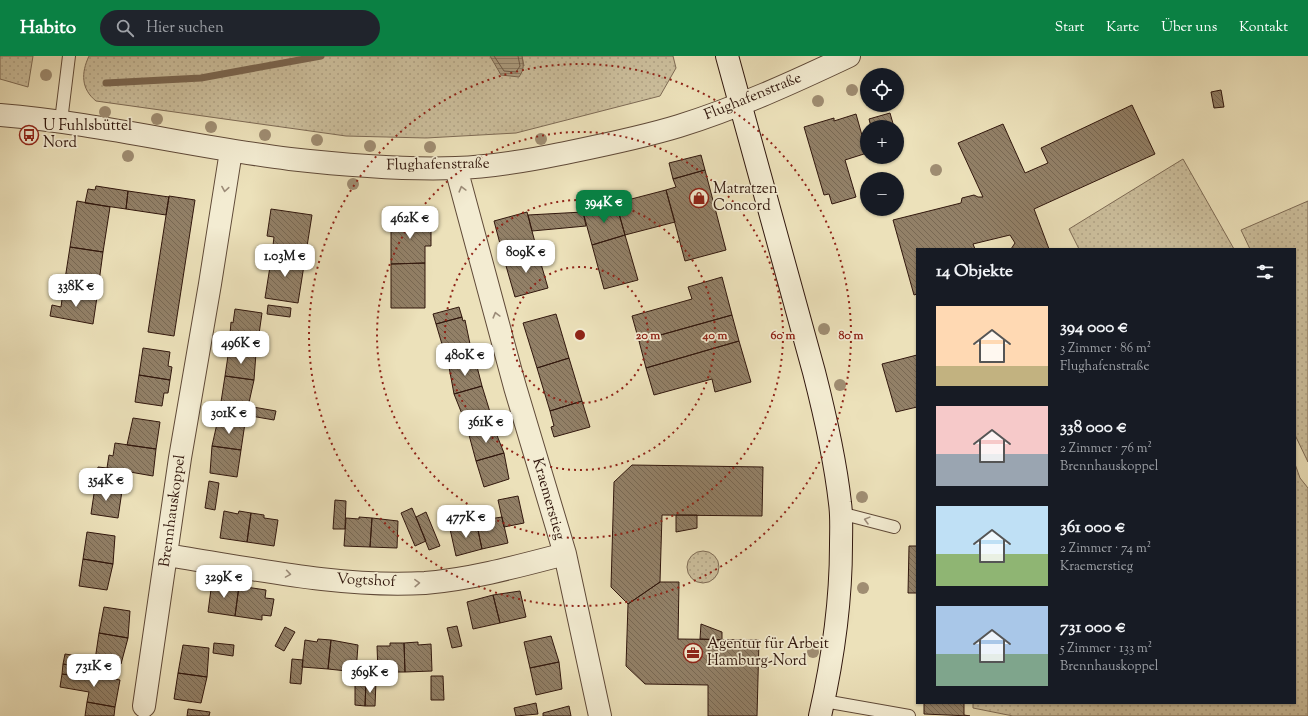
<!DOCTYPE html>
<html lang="de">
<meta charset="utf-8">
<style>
body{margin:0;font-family:"Sorts Mill Goudy",serif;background:#20242c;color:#f1f3f6;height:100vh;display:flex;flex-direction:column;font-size:15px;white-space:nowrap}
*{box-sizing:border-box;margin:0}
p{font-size:13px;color:#9ea1a6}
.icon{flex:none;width:22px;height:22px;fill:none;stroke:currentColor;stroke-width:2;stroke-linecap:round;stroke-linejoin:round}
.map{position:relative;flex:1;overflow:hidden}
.panel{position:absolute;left:916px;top:192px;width:380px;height:456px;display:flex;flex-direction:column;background:#171b24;border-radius:0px;box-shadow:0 1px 3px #0004}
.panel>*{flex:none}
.buttons{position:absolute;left:860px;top:12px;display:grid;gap:8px}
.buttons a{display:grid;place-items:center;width:44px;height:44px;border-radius:50%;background:#171b24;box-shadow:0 1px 3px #0004;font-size:20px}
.price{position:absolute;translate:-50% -34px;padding:0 9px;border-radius:8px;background:#fff;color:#222;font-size:13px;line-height:26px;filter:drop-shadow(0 1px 2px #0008)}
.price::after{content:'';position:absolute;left:50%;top:24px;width:12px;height:9px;margin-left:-6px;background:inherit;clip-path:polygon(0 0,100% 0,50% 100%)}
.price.current{background:#0b8043;color:#fff}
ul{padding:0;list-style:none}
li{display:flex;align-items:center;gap:12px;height:100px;padding:0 20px}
li span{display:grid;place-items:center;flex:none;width:112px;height:80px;border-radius:0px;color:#555}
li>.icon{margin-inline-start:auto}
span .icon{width:48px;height:48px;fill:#fffc;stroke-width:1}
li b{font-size:17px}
h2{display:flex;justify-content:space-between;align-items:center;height:48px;padding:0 20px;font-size:17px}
header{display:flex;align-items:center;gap:24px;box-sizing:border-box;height:56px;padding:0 20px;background:#0b8043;color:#fff}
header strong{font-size:19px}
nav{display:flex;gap:22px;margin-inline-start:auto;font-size:14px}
.search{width:280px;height:36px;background:#20242c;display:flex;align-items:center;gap:10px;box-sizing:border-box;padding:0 14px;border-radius:22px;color:#9ea1a6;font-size:15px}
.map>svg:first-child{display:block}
</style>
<header>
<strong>Habito</strong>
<div class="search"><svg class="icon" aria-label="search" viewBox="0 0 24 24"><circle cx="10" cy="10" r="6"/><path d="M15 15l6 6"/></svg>Hier suchen</div>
<nav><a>Start</a><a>Karte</a><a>Über uns</a><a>Kontakt</a></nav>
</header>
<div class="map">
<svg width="1308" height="660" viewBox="0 0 1308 660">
<defs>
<pattern id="grass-dots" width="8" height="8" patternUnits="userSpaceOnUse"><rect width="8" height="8" fill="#ccbf9d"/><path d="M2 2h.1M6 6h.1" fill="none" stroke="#b0a386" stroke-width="1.8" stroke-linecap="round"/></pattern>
<pattern id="water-rules" width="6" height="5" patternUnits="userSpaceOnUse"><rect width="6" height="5" fill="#ac9c7f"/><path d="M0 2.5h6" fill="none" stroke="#8d7e66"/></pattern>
<pattern id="building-back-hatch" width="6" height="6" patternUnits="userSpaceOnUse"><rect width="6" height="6" fill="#928067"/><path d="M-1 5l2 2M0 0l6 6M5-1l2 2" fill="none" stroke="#786853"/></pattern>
</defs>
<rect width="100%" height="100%" fill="#ece1ba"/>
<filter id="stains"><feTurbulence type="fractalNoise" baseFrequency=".005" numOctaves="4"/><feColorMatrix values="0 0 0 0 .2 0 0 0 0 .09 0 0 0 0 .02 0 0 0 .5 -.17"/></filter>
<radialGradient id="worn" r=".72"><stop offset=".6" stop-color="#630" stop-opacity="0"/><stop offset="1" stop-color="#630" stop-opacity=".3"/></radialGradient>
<path fill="url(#grass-dots)" stroke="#7e6b55" d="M 0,0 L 33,0 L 28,31 L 0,23 Z
M 89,0 L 490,0 L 524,10 L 522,0 L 673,0 L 676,12 L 660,40 L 516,77 L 426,82 L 346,80 L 96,45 C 81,33 81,17 89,0 Z
M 1183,103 L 1234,193 L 1079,193 L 1069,173 Z
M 1308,145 L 1308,406 L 1295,379 L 1295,193 L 1250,193 L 1241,174 Z
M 1295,408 L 1300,422 L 1308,432 L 1308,660 L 1013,660 L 973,652 L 973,647 L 1295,647 Z
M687 511a16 16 0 1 1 32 0a16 16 0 1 1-32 0Z"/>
<path fill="url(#water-rules)" stroke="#7b6751" d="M 490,0 L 522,0 C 523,9 525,12 519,21 L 501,19 Z"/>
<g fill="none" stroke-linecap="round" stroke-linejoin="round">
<path stroke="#6e5a46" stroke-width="1" d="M 494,0 L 504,15 L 516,16 L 520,10 L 518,0"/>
<path stroke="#7b6751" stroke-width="7" d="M 106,27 L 201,22 L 321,0"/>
</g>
<path fill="url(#building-back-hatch)" stroke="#31170d" d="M 1221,34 L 1224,51 L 1214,52 L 1211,36 Z
M 1132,49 L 1155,98 L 1034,153 L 1049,193 L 1011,193 L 1015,187 L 1010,179 L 973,188 L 975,193 L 917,193 L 917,238 L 914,239 L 893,164 L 961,147 L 962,142 L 974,139 L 978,141 L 983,141 L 958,87 L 1003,68 L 1025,117 L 1048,107 L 1041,92 Z
M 890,57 L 894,71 L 871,71 L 869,63 Z
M 856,58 L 867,97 L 845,104 L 856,141 L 832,148 L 829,138 L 824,139 L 804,71 L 834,62 L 834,65 Z
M 701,99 L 705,114 L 673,123 L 669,107 Z
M 705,114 L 726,194 L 685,205 L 666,134 L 676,131 L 673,123 Z
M 96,130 L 128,135 L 126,153 L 85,147 L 88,133 L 95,134 Z
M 666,134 L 675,166 L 625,179 L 616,147 Z
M 128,135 L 169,141 L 166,159 L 126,153 Z
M 169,140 L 195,144 L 174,280 L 148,276 Z
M 77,145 L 110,151 L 103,196 L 70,191 Z
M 616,147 L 625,179 L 592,189 L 583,156 Z
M 271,153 L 312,159 L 305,203 L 272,198 L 274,181 L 267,180 Z
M 527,156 L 537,194 L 504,203 L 494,165 Z
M 583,156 L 586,170 L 532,175 L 528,159 Z
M 391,163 L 431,163 L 431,190 L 425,190 L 425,207 L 391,208 Z
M 625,179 L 638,224 L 604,233 L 592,189 Z
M 70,191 L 103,196 L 97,241 L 63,236 Z
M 537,194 L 548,232 L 515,241 L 504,203 Z
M 272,198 L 305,203 L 298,247 L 265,242 Z
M 425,207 L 425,252 L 391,252 L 391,208 Z
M 722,221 L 732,259 L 639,285 L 632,260 L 692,243 L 688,231 Z
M 63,236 L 97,241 L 93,268 L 50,260 L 52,249 L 61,251 Z
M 268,249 L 291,252 L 290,261 L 267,258 Z
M 459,251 L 462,261 L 436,268 L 433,258 Z
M 235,253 L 262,257 L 258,285 L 232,281 L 232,278 L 230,278 L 231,266 L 233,267 Z
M 556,258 L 569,302 L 537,312 L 523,267 Z
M 732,259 L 739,285 L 646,312 L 639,285 Z
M 462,261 L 463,265 L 465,264 L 470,288 L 444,295 L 436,268 Z
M 739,285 L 751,326 L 715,336 L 712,323 L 654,339 L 646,312 Z
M 143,292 L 170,296 L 168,310 L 172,311 L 170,324 L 139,319 Z
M 229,293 L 256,297 L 254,324 L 225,320 Z
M 917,299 L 917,351 L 896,356 L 882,308 Z
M 569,302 L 582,345 L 550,355 L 537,312 Z
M 475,303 L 482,330 L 454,338 L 449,311 Z
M 139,319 L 170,324 L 168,337 L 164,337 L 162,350 L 135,346 Z
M 225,320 L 254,324 L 248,351 L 221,346 Z
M 482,330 L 490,356 L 464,363 L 454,338 Z
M 582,345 L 590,371 L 554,381 L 551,371 L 554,370 L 550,355 Z
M 253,351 L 276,355 L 274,364 L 251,360 Z
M 133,362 L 160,366 L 156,393 L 127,389 Z
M 218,363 L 245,367 L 241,394 L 212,390 Z
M 494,372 L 504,397 L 476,405 L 469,379 Z
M 115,387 L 156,393 L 153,420 L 107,412 L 109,399 L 113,400 Z
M 212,390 L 241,394 L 237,421 L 210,417 Z
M 504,397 L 509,423 L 484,431 L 476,405 Z
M 632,409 L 763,411 L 762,460 L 662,459 L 660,526 L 628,548 L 611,531 L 614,426 Z
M 98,411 L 125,414 L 123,426 L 96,422 Z
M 96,422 L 123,426 L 122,435 L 95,431 Z
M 209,425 L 219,427 L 215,454 L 205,452 Z
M 95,431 L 122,435 L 118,462 L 91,458 Z
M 518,440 L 524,467 L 504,471 L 498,444 Z
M 335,444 L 346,445 L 345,473 L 333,473 Z
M 412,452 L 426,485 L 415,490 L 401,457 Z
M 224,455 L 238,458 L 239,455 L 251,457 L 247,486 L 220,482 Z
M 426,456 L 440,490 L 429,494 L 416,461 Z
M 251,457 L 264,459 L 264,462 L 278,464 L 274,490 L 247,486 Z
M 676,459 L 697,459 L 697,472 L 676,476 Z
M 359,461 L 372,462 L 370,491 L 344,490 L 346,462 L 359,463 Z
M 502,461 L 508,487 L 482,493 L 476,465 Z
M 372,462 L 398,465 L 397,492 L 370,491 Z
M 476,465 L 482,493 L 456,500 L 450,473 Z
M 87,476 L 115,480 L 113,508 L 83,503 Z
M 909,490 L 917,490 L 917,537 L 908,537 Z
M 83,503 L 113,508 L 107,534 L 79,530 Z
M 212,526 L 239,530 L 235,560 L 208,556 Z
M 660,526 L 679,526 L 678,583 L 759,584 L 757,660 L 708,660 L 708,629 L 645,628 L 626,610 L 628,548 Z
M 239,530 L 266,534 L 265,542 L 274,543 L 271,560 L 262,559 L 262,564 L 235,560 Z
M 520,535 L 526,561 L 500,567 L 493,539 Z
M 493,539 L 500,567 L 473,573 L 467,546 Z
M 104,551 L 130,555 L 128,582 L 99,577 Z
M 701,568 L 722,576 L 722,584 L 700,583 Z
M 457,570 L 462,590 L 452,592 L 447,572 Z
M 285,571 L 295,576 L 284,595 L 275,590 Z
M 99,577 L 128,582 L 121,608 L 95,604 Z
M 551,580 L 559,606 L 530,612 L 524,586 Z
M 318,583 L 331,584 L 328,613 L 302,611 L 305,584 L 317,586 Z
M 331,584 L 358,589 L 356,616 L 328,613 Z
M 418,586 L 418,589 L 431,588 L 432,615 L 405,616 L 404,587 Z
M 214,587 L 234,589 L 233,600 L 213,597 Z
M 390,587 L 404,587 L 405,616 L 378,616 L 377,590 L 390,590 Z
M 183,589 L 209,592 L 207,621 L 178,617 Z
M 65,598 L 92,602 L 90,613 L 63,608 Z
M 292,603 L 303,604 L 301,628 L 290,627 Z
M 559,606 L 562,633 L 536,639 L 530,612 Z
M 63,608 L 90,613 L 89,622 L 62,618 Z
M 178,617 L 207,621 L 201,647 L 174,643 Z
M 62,618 L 91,622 L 91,619 L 120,624 L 115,651 L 87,646 L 89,636 L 60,631 Z
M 431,620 L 443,620 L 444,644 L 431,644 Z
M 355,624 L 366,625 L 365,650 L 355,649 Z
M 366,625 L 376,625 L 375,650 L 365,650 Z
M 87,646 L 115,651 L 114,660 L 85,660 Z
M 536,647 L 538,658 L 516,660 L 514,652 Z
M 924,647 L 964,647 L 964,659 L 970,660 L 924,658 Z
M 569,650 L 571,660 L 543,660 L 543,657 Z
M 188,653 L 210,656 L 209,660 L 187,660 Z"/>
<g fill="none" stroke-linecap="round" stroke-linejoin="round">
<defs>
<path id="lane" d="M 61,65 L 69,0
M 840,457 L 894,471
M 824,645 L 909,660"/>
<path id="street" d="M 0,59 C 98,67 193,91 290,103 C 344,109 401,114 456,112 C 491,111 526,105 560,98 C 599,90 640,82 679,70 C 737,52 794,26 849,0
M 456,112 L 515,331 L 565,498 L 600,660
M 166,499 C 251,512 339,532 425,527 C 472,523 519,510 565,498
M 144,650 L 180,402 L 210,228 L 231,95"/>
<path id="secondary" d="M 727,0 L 814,316 C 825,359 835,402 840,447 C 842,461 841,475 841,489 C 841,548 833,603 820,660"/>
</defs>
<use href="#lane" stroke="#604a38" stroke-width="14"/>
<use href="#street" stroke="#604a38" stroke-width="24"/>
<use href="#secondary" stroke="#31170d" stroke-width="24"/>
<use href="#lane" stroke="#f3ecd2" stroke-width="12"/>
<use href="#street" stroke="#f3ecd2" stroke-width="22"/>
<use href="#secondary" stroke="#f3ecd2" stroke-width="22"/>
</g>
<g fill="#9f8d72">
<circle cx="46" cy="19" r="6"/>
<circle cx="852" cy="34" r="6"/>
<circle cx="818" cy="45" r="6"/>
<circle cx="105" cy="56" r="6"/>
<circle cx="157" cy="63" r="6"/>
<circle cx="211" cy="71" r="6"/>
<circle cx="265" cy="79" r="6"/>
<circle cx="541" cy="83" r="6"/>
<circle cx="317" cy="84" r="6"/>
<circle cx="370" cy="90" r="6"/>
<circle cx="430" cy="91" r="6"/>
<circle cx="128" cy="100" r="6"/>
<circle cx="936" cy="114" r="6"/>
<circle cx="353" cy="128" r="6"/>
<circle cx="824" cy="273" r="6"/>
<circle cx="840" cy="329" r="6"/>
<circle cx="862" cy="441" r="6"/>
<circle cx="863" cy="532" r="6"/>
<circle cx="813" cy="596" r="6"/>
</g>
<defs><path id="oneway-chevron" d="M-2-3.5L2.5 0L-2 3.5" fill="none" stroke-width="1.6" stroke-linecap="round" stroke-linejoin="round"/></defs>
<g stroke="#9c8c79">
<use href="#oneway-chevron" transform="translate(225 133) rotate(99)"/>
<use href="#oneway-chevron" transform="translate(462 133) rotate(-105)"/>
<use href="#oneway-chevron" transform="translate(496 259) rotate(-105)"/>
<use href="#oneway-chevron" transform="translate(867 464) rotate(-165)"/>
<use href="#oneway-chevron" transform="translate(288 518) rotate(9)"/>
<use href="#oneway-chevron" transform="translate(417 527) rotate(-2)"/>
</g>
<g fill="none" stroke="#8f2418" stroke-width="2" stroke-dasharray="2 4">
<circle cx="580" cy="279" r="68"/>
<circle cx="580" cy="279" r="135"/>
<circle cx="580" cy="279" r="203"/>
<circle cx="580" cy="279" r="271"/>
</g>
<defs>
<symbol id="bus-ring" viewBox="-11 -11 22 22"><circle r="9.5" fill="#f3ecd2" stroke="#8f2418" stroke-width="1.5"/><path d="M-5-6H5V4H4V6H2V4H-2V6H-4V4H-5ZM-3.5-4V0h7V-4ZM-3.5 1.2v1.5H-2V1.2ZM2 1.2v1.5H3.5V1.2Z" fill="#8f2418"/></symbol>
<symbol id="shop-ring" viewBox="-11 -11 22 22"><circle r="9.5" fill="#f3ecd2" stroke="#8f2418" stroke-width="1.5"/><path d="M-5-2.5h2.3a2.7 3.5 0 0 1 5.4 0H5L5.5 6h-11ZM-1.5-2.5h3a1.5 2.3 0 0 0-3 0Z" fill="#8f2418"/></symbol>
<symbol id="office-ring" viewBox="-11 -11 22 22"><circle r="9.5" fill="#f3ecd2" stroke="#8f2418" stroke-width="1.5"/><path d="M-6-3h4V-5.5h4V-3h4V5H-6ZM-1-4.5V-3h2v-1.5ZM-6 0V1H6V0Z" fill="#8f2418"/></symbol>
</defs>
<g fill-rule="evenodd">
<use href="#bus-ring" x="18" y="68" width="22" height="22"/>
<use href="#shop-ring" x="688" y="131" width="22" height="22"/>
<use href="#office-ring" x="682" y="586" width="22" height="22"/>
</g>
<g text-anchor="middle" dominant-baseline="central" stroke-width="3.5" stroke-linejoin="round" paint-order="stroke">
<g font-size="15" fill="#31170d" stroke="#f3ecd2">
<text transform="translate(753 41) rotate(-22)">Flughafenstraße</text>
<text transform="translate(438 109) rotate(-1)">Flughafenstraße</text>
<text transform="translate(548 443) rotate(74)">Kraemerstieg</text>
<text transform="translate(173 455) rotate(-82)">Brennhauskoppel</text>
<text transform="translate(366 525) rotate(3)">Vogtshof</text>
</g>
<g font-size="15" fill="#31170d" stroke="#f3ecd2" text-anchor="start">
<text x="43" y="70">U Fuhlsbüttel<tspan x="43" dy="17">Nord</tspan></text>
<text x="713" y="133">Matratzen<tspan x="713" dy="17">Concord</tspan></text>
<text x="707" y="588">Agentur für Arbeit<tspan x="707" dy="17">Hamburg-Nord</tspan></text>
</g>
</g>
<circle cx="580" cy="279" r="6" fill="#8f2418" stroke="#f3ecd2" stroke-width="2"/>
<g font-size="12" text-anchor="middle" font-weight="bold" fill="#8f2418" stroke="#f3ecd2" stroke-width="3.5" stroke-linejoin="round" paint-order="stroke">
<text x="648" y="283">20 m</text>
<text x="715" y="283">40 m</text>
<text x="783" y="283">60 m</text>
<text x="851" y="283">80 m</text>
</g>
<rect width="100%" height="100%" filter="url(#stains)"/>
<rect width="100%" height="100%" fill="url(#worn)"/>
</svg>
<div class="buttons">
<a><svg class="icon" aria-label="locate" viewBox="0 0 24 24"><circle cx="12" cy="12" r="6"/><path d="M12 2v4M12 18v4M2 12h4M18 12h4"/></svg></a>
<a>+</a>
<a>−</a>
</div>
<b class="price current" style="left:604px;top:168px">394K €</b>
<b class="price" style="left:410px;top:184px">462K €</b>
<b class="price" style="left:526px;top:218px">809K €</b>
<b class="price" style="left:285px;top:222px">1.03M €</b>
<b class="price" style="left:76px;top:252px">338K €</b>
<b class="price" style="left:241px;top:309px">496K €</b>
<b class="price" style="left:465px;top:321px">480K €</b>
<b class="price" style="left:229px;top:379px">301K €</b>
<b class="price" style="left:486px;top:388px">361K €</b>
<b class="price" style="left:106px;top:446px">354K €</b>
<b class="price" style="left:466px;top:483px">477K €</b>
<b class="price" style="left:224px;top:543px">329K €</b>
<b class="price" style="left:94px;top:632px">731K €</b>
<b class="price" style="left:370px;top:638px">369K €</b>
<section class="panel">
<h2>14 Objekte<svg class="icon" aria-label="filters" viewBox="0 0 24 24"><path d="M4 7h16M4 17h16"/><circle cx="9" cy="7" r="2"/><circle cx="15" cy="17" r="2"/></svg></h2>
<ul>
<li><span style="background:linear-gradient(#ffd9b3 75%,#c2b280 0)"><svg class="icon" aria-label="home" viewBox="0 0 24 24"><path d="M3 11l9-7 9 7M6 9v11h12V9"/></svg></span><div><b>394 000 €</b><p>3 Zimmer · 86 m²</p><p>Flughafenstraße</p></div></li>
<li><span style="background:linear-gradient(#f6c9c9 60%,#9aa5b1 0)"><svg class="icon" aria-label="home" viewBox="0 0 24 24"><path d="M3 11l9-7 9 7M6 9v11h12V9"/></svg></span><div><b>338 000 €</b><p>2 Zimmer · 76 m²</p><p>Brennhauskoppel</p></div></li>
<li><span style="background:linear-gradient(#bfe0f5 60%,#8fb573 0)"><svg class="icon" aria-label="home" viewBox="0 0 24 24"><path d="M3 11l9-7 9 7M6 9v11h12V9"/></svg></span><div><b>361 000 €</b><p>2 Zimmer · 74 m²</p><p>Kraemerstieg</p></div></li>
<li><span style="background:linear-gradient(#a9c7e8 60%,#7fa58c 0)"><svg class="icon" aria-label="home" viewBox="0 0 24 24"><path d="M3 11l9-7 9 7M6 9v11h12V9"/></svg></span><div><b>731 000 €</b><p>5 Zimmer · 133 m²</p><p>Brennhauskoppel</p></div></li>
</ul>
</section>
</div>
